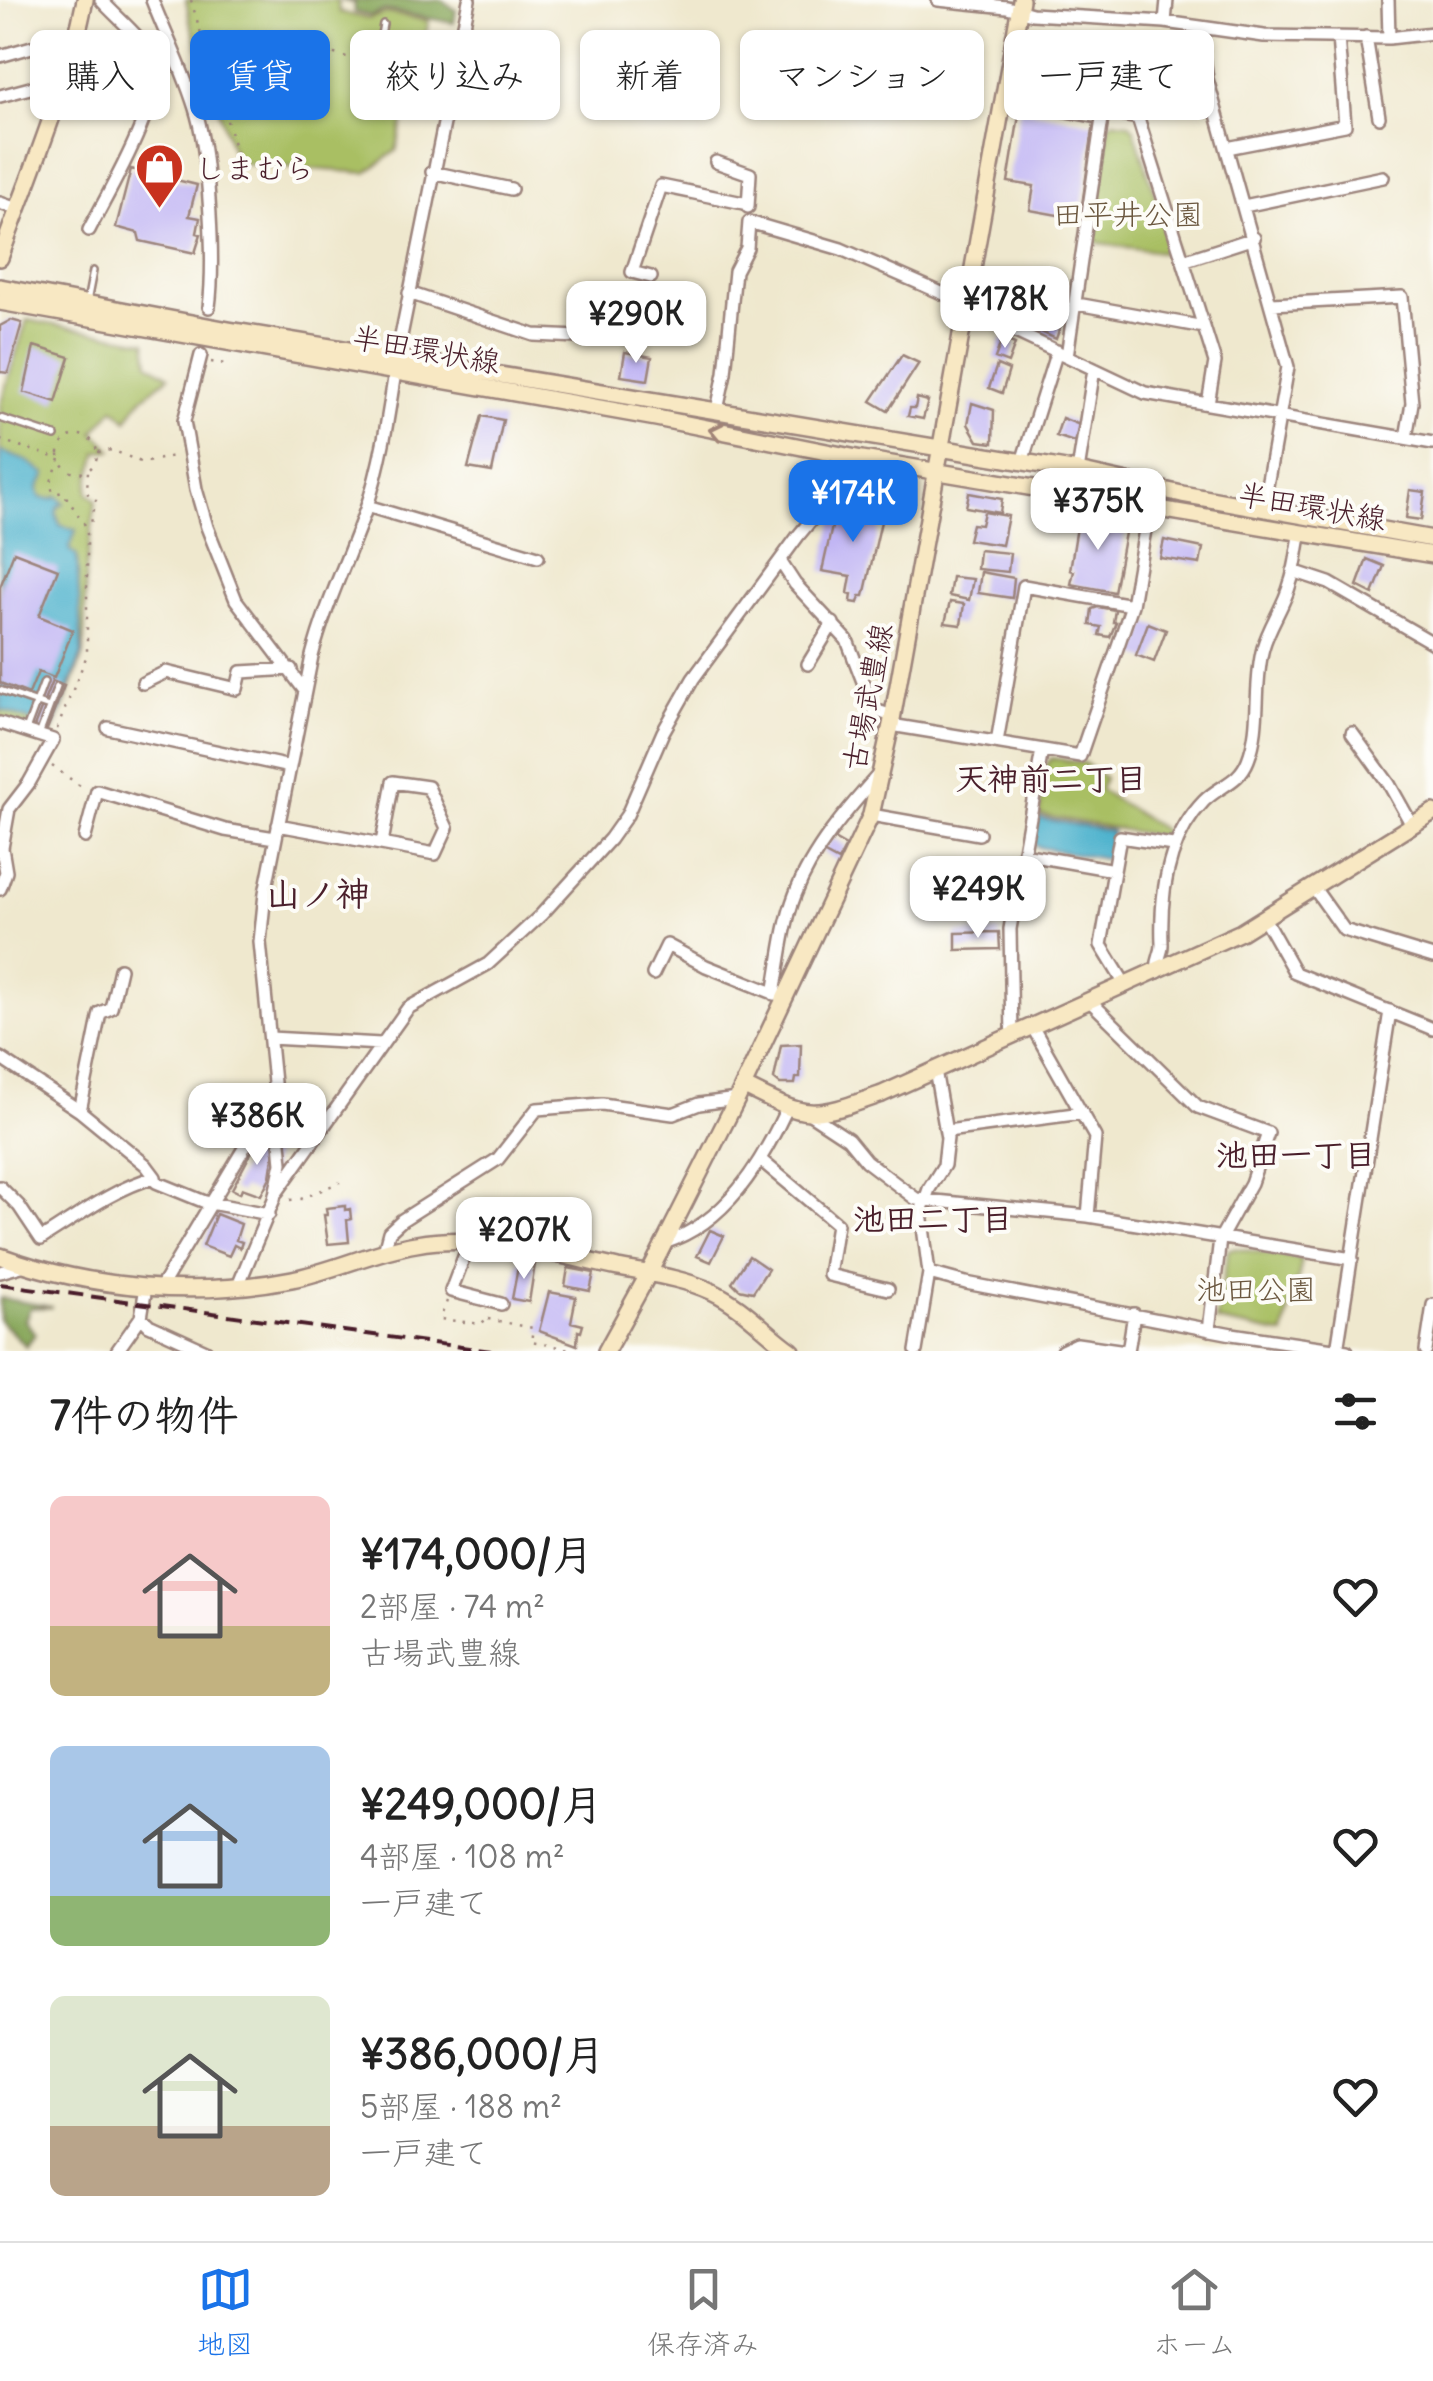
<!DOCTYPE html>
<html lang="ja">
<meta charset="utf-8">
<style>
body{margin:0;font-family:Delius,"Klee One",sans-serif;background:#f2f2f2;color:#222;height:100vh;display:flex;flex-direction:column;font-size:38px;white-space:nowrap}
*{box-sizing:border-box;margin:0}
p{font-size:32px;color:#767676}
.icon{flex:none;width:55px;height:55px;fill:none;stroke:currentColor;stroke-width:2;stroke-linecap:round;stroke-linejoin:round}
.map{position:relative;height:1351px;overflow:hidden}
.side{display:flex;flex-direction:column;background:#fff;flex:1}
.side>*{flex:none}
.guide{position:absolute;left:30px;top:30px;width:1375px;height:90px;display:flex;gap:20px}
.price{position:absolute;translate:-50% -85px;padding:0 22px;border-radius:20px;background:#fff;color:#222;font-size:32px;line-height:65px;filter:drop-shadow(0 2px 5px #0008)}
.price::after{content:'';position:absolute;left:50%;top:60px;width:30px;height:22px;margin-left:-15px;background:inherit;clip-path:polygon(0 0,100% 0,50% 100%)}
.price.active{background:#1a73e8;color:#fff}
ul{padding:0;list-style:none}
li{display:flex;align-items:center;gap:30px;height:250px;padding:0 50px}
li span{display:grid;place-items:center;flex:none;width:280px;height:200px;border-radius:15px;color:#555}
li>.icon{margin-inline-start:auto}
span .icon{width:120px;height:120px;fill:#fffc;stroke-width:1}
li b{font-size:42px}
h2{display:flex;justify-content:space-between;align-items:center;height:120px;padding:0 50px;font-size:42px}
.pill{padding:0 35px;border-radius:15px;background:#fff;box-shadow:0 2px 8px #0004;font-size:35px;line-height:90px}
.pill.active{background:#1a73e8;color:#fff}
.tabs{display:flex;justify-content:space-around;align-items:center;height:140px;border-top:2px solid #e0e0e0;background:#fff;font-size:28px;color:#767676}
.tabs a{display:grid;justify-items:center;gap:5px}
.tabs .active{color:#1a73e8}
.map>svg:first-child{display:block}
</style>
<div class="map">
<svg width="1433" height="1351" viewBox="0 0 1433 1351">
<rect width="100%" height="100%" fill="#fdfcf7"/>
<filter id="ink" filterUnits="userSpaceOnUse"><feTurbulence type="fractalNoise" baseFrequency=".01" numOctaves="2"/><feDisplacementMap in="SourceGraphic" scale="20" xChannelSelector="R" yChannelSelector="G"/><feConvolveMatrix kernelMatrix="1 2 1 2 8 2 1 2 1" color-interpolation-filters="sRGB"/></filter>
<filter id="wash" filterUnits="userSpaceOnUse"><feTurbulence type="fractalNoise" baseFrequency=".0048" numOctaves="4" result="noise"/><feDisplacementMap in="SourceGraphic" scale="40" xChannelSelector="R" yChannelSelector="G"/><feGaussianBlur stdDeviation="2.25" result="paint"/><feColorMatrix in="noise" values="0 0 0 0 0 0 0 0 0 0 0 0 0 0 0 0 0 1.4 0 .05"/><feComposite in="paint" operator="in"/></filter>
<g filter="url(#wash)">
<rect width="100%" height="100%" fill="#efe8ce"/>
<path fill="#a9bf63" stroke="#7a6f47" stroke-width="2.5" d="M 186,0 L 338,0 L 339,12 L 369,19 L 386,13 L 429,21 L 396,151 L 366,173 L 236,163 L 190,22 Z
M 1114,121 L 1129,123 L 1134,129 L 1174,254 L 1092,242 L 1109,124 Z
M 27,320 L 146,341 L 149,363 L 169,376 L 139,401 L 127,420 L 114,408 L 94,432 L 112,450 L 97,452 C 96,468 88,472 88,493 L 96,500 L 86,569 L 84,654 L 53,733 L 49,734 L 0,718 L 0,404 Z
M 1051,758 L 1084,763 L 1105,778 L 1100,790 L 1171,835 L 1169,838 L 1039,815 L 1047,763 Z
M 1233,1248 L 1302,1259 L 1298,1279 L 1293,1285 L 1284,1335 L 1216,1321 L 1228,1250 Z"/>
<path fill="#86a659" stroke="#686242" stroke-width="2.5" d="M 340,0 L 442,0 L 456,10 L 454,23 L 385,10 L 371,16 L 354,12 L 355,3 Z
M 0,1298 L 52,1307 L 30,1308 L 25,1320 L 35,1334 L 26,1346 L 0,1321 Z"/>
<path fill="#4fb3ce" stroke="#4c697c" stroke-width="2.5" d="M 0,451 L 27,461 L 46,474 C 43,484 33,485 41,498 L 52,499 L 57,496 L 64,503 L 58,507 L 56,513 L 60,525 L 76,530 L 69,549 L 77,556 L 82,654 L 53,729 L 0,709 Z
M 1038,818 L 1112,831 L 1108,857 L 1104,859 L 1037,847 L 1034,843 Z"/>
<g id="blocks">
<path fill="#c1b6f4" d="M 1020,109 L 1094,123 L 1080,219 L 1030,210 L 1034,186 L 1008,182 Z
M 131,169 L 197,185 L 189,216 L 200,218 L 197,233 L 201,234 L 195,253 L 140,241 L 138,233 L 116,227 Z
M 1016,292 L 1032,298 L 1026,316 L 1009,310 Z
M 1046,309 L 1064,316 L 1056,339 L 1039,331 Z
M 11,320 L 22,323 L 8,373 L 0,372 L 0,326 Z
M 1002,339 L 1015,344 L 1008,363 L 995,358 Z
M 34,346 L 70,357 L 56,402 L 24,392 Z
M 625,352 L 652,357 L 648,380 L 621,376 Z
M 902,355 L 919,363 L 888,411 L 871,401 Z
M 997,365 L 1009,370 L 1002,393 L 989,388 Z
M 917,398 L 928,401 L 923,419 L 908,416 L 910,408 L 915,408 Z
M 972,403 L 994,410 L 993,443 L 978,441 L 968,424 Z
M 482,416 L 503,420 L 492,472 L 468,468 Z
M 1062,418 L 1080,425 L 1074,442 L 1056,436 Z
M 814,469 L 827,474 L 819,491 L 806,485 Z
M 1410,490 L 1425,492 L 1421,520 L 1406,518 Z
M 969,493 L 1002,499 L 1000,513 L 966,507 Z
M 838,500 L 873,507 L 871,515 L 882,517 L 864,596 L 860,596 L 858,603 L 851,602 L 852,594 L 848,593 L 851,576 L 822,571 Z
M 984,512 L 1008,516 L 1002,545 L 968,540 L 972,524 L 981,525 Z
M 1084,514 L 1127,522 L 1114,592 L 1071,584 L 1074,571 L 1070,570 L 1077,527 L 1082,528 Z
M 1164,540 L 1203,548 L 1200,564 L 1160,558 Z
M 979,550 L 1010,553 L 1008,572 L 977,569 Z
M 14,552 L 58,569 L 39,616 L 73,630 L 54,678 L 38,672 L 29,694 L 0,683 L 0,587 Z
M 1367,559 L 1384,566 L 1373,594 L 1357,586 Z
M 981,572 L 1014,578 L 1012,598 L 978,593 Z
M 952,577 L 973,579 L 969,600 L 949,596 Z
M 950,602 L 964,604 L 961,625 L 945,623 Z
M 1098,607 L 1115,610 L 1113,622 L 1116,622 L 1110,637 L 1099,635 L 1101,627 L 1090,625 L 1092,609 Z
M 1148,623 L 1166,630 L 1154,662 L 1136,655 Z
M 52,681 L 64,686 L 46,732 L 34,727 Z
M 832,838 L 846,846 L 838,861 L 823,853 Z
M 999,932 L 1000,949 L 956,950 L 956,933 Z
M 801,1044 L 800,1078 L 796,1078 L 795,1084 L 780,1084 L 774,1079 L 781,1045 Z
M 260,1136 L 275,1144 L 270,1177 L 261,1195 L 242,1188 L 240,1193 L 232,1189 Z
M 345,1206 L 345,1210 L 350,1209 L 351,1219 L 347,1220 L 349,1242 L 328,1244 L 324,1215 L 327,1215 L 326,1208 Z
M 216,1214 L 241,1224 L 236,1240 L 242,1242 L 240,1248 L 234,1245 L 229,1256 L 203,1246 Z
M 710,1230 L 724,1236 L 711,1262 L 697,1256 Z
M 749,1256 L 768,1269 L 753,1292 L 739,1289 L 732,1282 Z
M 519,1261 L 535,1264 L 529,1302 L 512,1299 Z
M 568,1268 L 594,1273 L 590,1291 L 565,1286 Z
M 549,1292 L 576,1297 L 571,1322 L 583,1325 L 581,1332 L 578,1331 L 577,1345 L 539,1331 Z"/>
</g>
</g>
<g filter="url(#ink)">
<use href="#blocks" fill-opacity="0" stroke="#9c847c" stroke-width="2.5"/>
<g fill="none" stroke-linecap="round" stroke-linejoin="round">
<defs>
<path id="lane" d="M 383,24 L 375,67 L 377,83 L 445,109
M 87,302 L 93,271
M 0,418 L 55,436
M 0,690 L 49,707
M 26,730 L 44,682
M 39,735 L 57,687"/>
<path id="street" d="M 152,0 C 167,38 186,76 197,115 C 209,158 215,263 209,307
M 938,0 L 1007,7 L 1032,14 L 1165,22 L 1264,36 L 1389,38 L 1433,33
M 1388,0 L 1389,38
M 1165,22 L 1167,0
M 1200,28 L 1207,79 L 1288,367 L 1263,508
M 1366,37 L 1379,117
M 0,56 L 78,34
M 1005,94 L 1138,118 L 1215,362 L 1208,404
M 0,96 L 64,79
M 1227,148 L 1345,125 L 1338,37
M 716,162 L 750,174 L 748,207
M 432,172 L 511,189
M 0,203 L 17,209
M 1244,206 L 1383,177
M 89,230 C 107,195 167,95 152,58 C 143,38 116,17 101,0
M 1183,261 L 1254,238
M 651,277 L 632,272 L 661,186 L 748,204
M 409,293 L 534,335 L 579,337 L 584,314
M 1077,304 L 1204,327
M 1272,304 L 1402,297 L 1412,403 L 1406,438
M 201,355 L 184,421 L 196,489 L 207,527 L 236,600 L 305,691
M 397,356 L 469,0
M 1067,356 L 1103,112
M 717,410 L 725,373 L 735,271 L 747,248 L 749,222 L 841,249 L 953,298 L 984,317 L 1145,393 L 1433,443
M 1022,462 L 1057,351
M 1078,471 L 1094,369
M 367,506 L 538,557
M 780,561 L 795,584 L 847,640 L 874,710 L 893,716
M 1293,571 L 1329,583 L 1433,643
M 808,664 L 833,623
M 143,683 L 166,672 L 237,689 L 241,672 L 291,669
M 0,723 L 53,740 L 29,783 L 9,809 L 2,848 L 6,872 L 0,889
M 891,725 L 1080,756 L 1132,605 L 1149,507
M 108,728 L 290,767
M 1352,733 L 1389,784 L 1412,825
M 997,742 L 1024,586 L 1132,605
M 871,815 L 979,834
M 278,825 L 435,854 L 447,828 L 428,787 L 393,782 L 382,843
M 85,837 L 97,791 L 225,830 L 275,838
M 1023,854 L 1114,870
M 1314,888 L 1344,930 L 1433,957
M 1264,918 L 1295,973 L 1433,1029
M 1158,972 C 1155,960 1163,954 1162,943 C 1160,893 1168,838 1204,801 C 1220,785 1239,783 1248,760 C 1262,725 1253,685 1263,648 C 1269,626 1284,606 1290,584 C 1296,568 1297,549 1301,532
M 653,974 L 667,945 L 706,966 L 781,996
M 1126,986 L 1101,945 L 1120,837 L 1173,845
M 774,994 C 780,961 783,926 795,895 C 812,850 847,810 879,774
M 1091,1002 L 1198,1107 L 1268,1133 L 1251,1183 L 1220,1239 L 1209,1330
M 1033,1028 L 1095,1137 L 1088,1216
M 1012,1036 L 1010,929 L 1042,750
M 270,1038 L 381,1044
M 0,1058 L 80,1111 L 146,1165 L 155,1177
M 80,1111 L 100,1013 L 111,1008 L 120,969
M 810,1114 L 848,1139 L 866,1161 L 916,1199 L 1088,1216 L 1352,1259
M 947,1131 L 1082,1113
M 762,1161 L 837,1224 L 829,1275 L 888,1289
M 0,1187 L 19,1206 L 41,1239 C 78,1216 113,1189 155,1177 L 156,1182 L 205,1202 L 269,1214
M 277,1192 L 408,1008 L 488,964 L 541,915 L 610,839 L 627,815 L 663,732 L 693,679 L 798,536 L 862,459
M 470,1241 L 451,1291 L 501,1304
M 664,1243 C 726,1223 761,1164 787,1108
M 384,1251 L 389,1232 L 402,1220 L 498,1159 L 537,1109 L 602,1104 L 673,1114 L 699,1104 L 737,1099
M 0,1272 L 25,1265
M 929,1273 L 966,1283 L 1232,1334 L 1347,1351
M 238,1286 L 274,1199 L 282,1163 L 260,942 L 265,893 L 312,656 C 325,606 348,559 366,509 C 381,465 388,418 395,372
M 161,1287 L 274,1098
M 141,1317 L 149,1325 L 206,1351
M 1337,1350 L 1390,1011
M 117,1351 L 141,1317 L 146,1287
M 916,1351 L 929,1273 L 921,1212 L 929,1189 L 944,1165 L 947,1138 L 935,1070
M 1062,1351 L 1077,1344 L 1126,1351
M 1128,1351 L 1134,1314
M 1426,1351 L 1433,1305"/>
<path id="secondary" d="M 0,258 C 30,173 67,89 85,0
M 0,287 L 229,330 L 1078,471 L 1182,494 L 1433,539
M 0,302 L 656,418 L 862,459 L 1433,555
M 743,1086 C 810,1120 811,1119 882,1094 L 1241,932 L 1433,812
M 0,1256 C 91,1289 196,1298 292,1279 C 334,1271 373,1251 416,1244 C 483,1232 553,1254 618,1268 C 650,1274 683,1278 713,1292 C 743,1306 765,1332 792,1351
M 606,1351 L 649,1273 L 737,1099 L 871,815 L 891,725 L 1021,0"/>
</defs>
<use href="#lane" stroke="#9c847c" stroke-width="10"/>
<use href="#street" stroke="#9c847c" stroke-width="16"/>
<use href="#secondary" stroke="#9c847c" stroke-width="20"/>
<path stroke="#9c847c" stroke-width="2.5" stroke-dasharray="2.5 8" stroke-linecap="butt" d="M 191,0 L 241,168 L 218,166
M 211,60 L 288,43 L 364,61
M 211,362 L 222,364 L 223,358
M59 454a19 19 0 1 1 38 0a19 19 0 1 1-38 0Z
M 0,440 L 60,459 L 50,484 L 54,494 L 63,492 L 83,522
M 98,452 L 112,450 L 143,463 L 177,455
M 57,729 L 87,655 L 87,534 L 84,523 L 91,523 L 96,500 L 87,493 L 88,470
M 52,766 L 86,790
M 290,1200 L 301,1199 L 340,1182
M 447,1301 L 440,1319 L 481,1324 L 489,1316
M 488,1319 L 533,1328 L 531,1342 L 581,1351"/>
<use href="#lane" stroke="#fff" stroke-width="5"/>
<use href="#street" stroke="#fff" stroke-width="11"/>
<use href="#secondary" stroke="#f8e8c3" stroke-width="15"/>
<path stroke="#4a1f2b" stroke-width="4" stroke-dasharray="15 8" stroke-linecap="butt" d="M 0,1284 L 491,1351"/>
</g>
<defs><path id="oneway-chevron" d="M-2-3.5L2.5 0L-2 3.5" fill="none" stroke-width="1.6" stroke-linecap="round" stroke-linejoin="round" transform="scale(2.5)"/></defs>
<use stroke="#a18477" href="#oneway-chevron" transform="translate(716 431) rotate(-168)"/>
</g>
<defs>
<symbol id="shop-pin" viewBox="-11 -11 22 30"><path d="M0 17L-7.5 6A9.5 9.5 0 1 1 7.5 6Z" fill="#c8321e" stroke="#fdfcf7"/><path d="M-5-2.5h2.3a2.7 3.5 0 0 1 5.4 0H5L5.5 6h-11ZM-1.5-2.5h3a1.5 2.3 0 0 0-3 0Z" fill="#fff"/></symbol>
</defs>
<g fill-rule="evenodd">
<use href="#shop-pin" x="132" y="140" width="55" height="75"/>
</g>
<g text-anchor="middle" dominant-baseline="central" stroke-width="8" stroke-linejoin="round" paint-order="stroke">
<g font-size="30" fill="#4a1f2b" stroke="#fdfcf7" text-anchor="start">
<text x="195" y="168">しまむら</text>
</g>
<g font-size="30" fill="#6b573f" stroke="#fdfcf7">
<text x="1128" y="214">田平井公園</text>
<text x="1256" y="1289">池田公園</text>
</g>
<g font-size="30" fill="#4a1f2b" stroke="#fdfcf7">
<text transform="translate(426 349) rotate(10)">半田環状線</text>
<text transform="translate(1312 506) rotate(10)">半田環状線</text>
<text transform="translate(867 697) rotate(-79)">古場武豊線</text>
</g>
<g font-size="32" font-weight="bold" fill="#4a1f2b" stroke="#fdfcf7">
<text x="1051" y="778">天神前二丁目</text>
<text x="1296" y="1154">池田一丁目</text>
<text x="933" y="1218">池田二丁目</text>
</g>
<g font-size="35" font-weight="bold" fill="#4a1f2b" stroke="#fdfcf7">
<text x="318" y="893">山ノ神</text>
</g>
</g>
</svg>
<b class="price" style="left:1005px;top:351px">¥178K</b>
<b class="price" style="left:636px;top:366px">¥290K</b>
<b class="price active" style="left:853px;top:545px">¥174K</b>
<b class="price" style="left:1098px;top:553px">¥375K</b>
<b class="price" style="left:978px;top:941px">¥249K</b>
<b class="price" style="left:257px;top:1168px">¥386K</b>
<b class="price" style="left:524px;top:1282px">¥207K</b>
<div class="guide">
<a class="pill">購入</a>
<a class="pill active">賃貸</a>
<a class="pill">絞り込み</a>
<a class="pill">新着</a>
<a class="pill">マンション</a>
<a class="pill">一戸建て</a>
</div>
</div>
<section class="side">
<h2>7件の物件<svg class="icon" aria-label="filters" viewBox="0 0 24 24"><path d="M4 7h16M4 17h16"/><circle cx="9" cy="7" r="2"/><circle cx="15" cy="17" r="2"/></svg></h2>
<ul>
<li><span style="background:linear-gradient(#f6c9c9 65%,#c2b280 0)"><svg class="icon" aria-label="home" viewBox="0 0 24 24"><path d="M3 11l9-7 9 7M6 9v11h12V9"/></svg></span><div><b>¥174,000/月</b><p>2部屋 · 74 m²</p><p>古場武豊線</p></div><svg class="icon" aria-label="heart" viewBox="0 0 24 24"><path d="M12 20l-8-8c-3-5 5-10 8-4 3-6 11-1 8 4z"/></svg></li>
<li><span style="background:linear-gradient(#a9c7e8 75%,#8fb573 0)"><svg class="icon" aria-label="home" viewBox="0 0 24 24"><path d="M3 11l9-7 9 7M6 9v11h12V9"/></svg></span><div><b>¥249,000/月</b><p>4部屋 · 108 m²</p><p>一戸建て</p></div><svg class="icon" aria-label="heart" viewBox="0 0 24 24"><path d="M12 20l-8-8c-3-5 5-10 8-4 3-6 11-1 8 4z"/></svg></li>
<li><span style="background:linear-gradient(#dfe7d0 65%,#b9a48a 0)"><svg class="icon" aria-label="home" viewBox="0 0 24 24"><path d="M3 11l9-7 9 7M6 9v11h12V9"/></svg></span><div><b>¥386,000/月</b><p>5部屋 · 188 m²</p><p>一戸建て</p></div><svg class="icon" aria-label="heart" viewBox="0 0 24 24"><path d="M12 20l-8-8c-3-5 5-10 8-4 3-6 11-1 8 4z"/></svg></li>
</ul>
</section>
<nav class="tabs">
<a class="active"><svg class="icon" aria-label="map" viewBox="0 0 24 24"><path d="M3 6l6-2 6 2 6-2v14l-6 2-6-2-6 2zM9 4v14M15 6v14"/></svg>地図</a>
<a><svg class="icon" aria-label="saved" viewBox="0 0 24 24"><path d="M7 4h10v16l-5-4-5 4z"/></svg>保存済み</a>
<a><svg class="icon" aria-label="home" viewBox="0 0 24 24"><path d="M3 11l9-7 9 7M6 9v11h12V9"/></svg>ホーム</a>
</nav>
